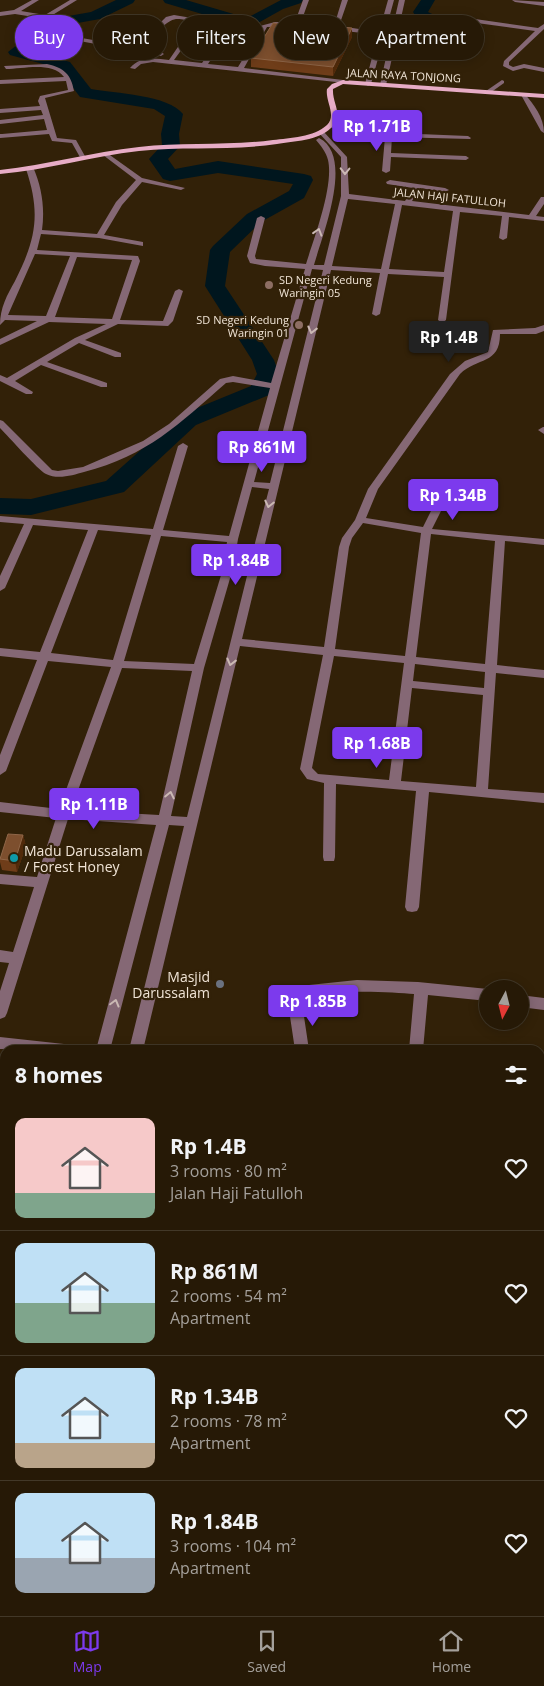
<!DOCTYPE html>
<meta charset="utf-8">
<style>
body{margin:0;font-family:"Open Sans",sans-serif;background:#322614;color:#f1f3f6;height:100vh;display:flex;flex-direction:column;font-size:19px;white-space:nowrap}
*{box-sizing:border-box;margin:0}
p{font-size:16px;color:#a4a09b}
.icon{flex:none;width:28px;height:28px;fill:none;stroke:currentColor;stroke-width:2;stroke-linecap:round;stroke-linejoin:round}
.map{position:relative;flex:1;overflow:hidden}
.details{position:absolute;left:0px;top:1045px;width:545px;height:571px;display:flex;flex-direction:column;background:#261906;border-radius:15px 15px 0 0;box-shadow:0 2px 12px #0003,0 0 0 1px #423828}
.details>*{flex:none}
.banner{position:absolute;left:15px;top:15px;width:515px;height:45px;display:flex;gap:10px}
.needle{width:32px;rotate:187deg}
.fabs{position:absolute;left:479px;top:980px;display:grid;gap:10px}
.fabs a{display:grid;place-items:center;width:50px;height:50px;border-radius:50%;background:#261906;box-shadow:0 2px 12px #0003,0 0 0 1px #423828;font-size:25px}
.price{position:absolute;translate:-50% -42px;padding:0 11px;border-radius:5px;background:#7c3aed;color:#fff;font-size:16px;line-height:32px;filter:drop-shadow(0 1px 2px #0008)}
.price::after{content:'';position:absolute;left:50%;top:30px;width:15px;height:11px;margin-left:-8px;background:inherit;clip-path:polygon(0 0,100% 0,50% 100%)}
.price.selected{background:#222;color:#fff}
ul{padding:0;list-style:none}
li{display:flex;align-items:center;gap:15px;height:125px;padding:0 15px}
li+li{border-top:1px solid #423828}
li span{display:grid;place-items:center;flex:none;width:140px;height:100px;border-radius:10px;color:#555}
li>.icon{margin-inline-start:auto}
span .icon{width:60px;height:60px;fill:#fffc;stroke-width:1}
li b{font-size:21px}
h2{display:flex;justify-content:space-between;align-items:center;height:60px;padding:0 15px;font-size:21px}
.chip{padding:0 18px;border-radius:22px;background:#261906;box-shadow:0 2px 12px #0003,0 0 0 1px #423828;font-size:18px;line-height:45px}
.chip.selected{background:#7c3aed;color:#fff}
.tabs{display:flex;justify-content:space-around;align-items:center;height:70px;border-top:1px solid #423828;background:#261906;font-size:14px;color:#a4a09b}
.tabs a{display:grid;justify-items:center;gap:2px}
.tabs .selected{color:#7c3aed}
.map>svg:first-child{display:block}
</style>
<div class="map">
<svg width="544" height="1616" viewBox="0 0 544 1616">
<rect width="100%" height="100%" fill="#322108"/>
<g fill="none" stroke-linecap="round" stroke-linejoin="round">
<path fill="#00161e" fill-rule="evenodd" d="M 116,0 L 135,0 L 133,3 L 100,19 L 72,24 L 28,50 L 70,62 L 91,89 C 114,93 169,95 183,114 L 179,134 L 180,146 L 168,159 L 175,169 L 218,161 L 304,174 L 311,176 L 313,180 L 304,198 L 261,222 L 230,252 L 225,286 L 274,360 L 279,374 L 269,395 L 196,425 L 124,492 L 31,515 L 0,514 L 0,498 L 31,499 L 106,481 L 180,415 L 251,386 L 257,374 L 252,360 L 205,286 L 210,250 L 213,246 L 247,214 L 289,191 L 293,184 L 218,173 L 170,181 L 163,179 L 149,159 L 162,145 L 161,134 L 165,116 L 154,109 L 80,97 L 58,68 L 10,55 L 8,52 L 30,35 L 63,17 L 91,12 Z
M 163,0 L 186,0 L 247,18 L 281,0 L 303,0 L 301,3 L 283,9 L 249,28 L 165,3 Z
M 421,0 L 435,0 L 428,12 C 442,19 448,18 448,35 L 437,43 L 432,58 L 420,58 L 418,55 L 422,41 L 432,33 L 432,26 L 417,18 L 413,12 Z"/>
<path fill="#856875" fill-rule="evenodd" d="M 32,0 L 39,0 L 21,11 L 45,15 L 70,0 L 77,0 L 46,19 L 15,14 L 0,16 L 0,12 L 14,10 Z
M 303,0 L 309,0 L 301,22 L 334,26 L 342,0 L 348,0 L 339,26 L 379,32 L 388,0 L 394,0 L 385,33 L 391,35 L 399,0 L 405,0 L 401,18 L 427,18 L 430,16 L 440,14 L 538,28 L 544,24 L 544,29 L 509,62 L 509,65 L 513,67 L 524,64 L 544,68 L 544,72 L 524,68 L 513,71 L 503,66 L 504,61 L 535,31 L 440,18 L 429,22 L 400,22 L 386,85 L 383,87 L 380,85 L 390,39 L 384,37 L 371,84 L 368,86 L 365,84 L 378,35 L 305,26 L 267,27 L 244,68 L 343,80 L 345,81 L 345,83 L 153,62 L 141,64 L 135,69 L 130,68 C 140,56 154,58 169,60 L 195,22 C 178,19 175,15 161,28 L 157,28 L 157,26 L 166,17 L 174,15 L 222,23 L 260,26 L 275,22 L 295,22 ZM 201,23 L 227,27 L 202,63 L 174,60 ZM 232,27 L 261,29 L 238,67 L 208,64 Z
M 512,0 L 544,2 L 544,6 L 515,2 Z
M 76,37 L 161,52 L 164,54 L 161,56 L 74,40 Z
M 47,64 C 64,68 71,74 74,91 L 45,98 L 57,138 L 76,140 L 86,158 L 85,159 L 81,159 L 72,143 L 52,141 L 49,134 L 0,138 L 0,134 L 2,134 L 47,130 L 44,119 L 0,124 L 0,120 L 43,115 L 41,110 L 0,113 L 0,109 L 40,106 L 38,101 L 40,96 L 68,90 L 66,81 L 0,84 L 0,80 L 64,77 C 52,61 23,69 6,69 L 4,66 Z
M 502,80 L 504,81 L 504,83 L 490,93 L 486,93 L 486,91 Z
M 520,93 L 524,93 C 534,105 544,117 544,133 L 541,131 Z
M 330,124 L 370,132 L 468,136 L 471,138 L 470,139 L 392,137 L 391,153 L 466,156 L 469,158 L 466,160 L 391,157 L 390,171 L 386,173 L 382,171 L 385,137 L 370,136 L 328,127 L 327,126 Z
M 319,131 L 323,131 L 347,157 L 349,194 L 405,201 L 413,188 L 387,184 L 386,182 L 390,180 L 445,188 L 449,190 L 445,192 L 420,188 L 412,201 L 529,215 L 541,197 L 544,197 L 544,204 L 536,216 L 544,217 L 544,221 L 509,217 L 507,238 L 503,240 L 499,238 L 502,216 L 460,212 L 446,320 L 442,323 L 438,320 L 444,277 L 388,274 L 380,314 L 376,316 L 372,314 L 380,273 L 331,270 L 242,639 L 324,647 L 339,547 L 342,538 L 355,520 L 368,489 L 450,374 L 465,361 L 488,352 L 493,330 L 535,328 L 544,325 L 544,331 L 536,334 L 500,334 C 500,365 477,357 460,374 L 378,489 L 366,518 L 423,527 L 445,483 L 450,480 L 455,483 L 432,529 L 544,539 L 544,545 L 505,541 L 497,665 L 544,670 L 544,678 L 496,673 L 488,789 L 544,793 L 544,803 L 429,792 L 419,907 L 417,911 L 412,912 L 407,911 L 405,907 L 416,791 L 336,784 L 335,857 L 334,861 L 324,861 L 323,857 L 324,783 L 307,779 L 300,769 L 323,655 L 240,646 L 143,1050 L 129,1050 L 184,826 L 169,825 L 110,1050 L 96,1050 L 156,825 L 68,819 L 7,1013 L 5,1017 L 0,1019 L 0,991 L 9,963 L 0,962 L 0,950 L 13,952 L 34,887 L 0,884 L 0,874 L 37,877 L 56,818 L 0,812 L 0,802 L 59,809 L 111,667 L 48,661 L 6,771 L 0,775 L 0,755 L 37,660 L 0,656 L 0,648 L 40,652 L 88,530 L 33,525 L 5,588 L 0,591 L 0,576 L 24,524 L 0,522 L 0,516 L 153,529 L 178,446 L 183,443 L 188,446 L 163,530 L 229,536 L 270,388 L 233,382 L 226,383 C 179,424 147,456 84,472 C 73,475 58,480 46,474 C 38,470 9,437 0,428 L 0,420 L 3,421 L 52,470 L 58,471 L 83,467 L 143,441 L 169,424 L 220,379 L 233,376 L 271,383 L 305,269 L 265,266 L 250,263 L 247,256 L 257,218 L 261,216 L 265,218 L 255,256 L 256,259 L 306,264 C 314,238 334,186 328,160 C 326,152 321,146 316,140 L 319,138 C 355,156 322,236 314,265 L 324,265 L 341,196 L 341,157 L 319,133 ZM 348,199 L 395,204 L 381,269 L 332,266 ZM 402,205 L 453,211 L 444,272 L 389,269 ZM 312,269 L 323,270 L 270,483 L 254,482 ZM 252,487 L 269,489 L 248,570 L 233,569 L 238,539 ZM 363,523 L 421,533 L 405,656 L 335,649 L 349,547 L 352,538 ZM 98,530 L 151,535 L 113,660 L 51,653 ZM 431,534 L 495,541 L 485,664 L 416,657 ZM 161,536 L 227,542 L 222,572 L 194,664 L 124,661 ZM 231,575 L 247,576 L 187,817 L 171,816 L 204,668 ZM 334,656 L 404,663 L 389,780 L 318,774 L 312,768 ZM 415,664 L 485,672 L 484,688 L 413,681 ZM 122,668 L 192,671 L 159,815 L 71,810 ZM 412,688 L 483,695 L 476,787 L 401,781 Z
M 103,153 L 107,153 L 142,178 L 185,188 L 181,190 L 142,182 L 122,205 L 104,235 L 143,242 L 143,246 L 99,238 L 41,234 L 37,250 L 138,256 L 140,261 L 120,320 L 163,321 L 175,291 L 179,289 L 183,291 L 173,321 L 168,326 L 118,324 L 85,340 L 121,353 L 121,357 L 115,357 L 79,343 L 47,362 L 107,383 L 107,387 L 101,387 L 41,365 L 15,381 L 33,392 L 32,394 L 26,394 L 0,381 L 0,375 L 7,378 L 75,338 L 106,324 L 49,322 L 0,345 L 0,339 L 37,321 L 5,320 L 0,325 C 0,308 7,295 15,281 C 36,239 41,214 26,169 L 33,167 C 42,187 45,209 42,230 L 97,234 L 116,202 L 136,180 L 103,155 ZM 35,254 L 70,256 L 46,316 L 8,315 ZM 77,257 L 132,260 L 112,319 L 55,317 Z
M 543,427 L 544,427 L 544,434 L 538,430 Z
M 357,980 L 418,982 L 488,989 L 488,1001 L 428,995 L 423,1050 L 409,1050 L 414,994 C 390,992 317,987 302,1003 L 309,1050 L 295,1050 L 288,1003 L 291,994 L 309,985 Z
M 520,995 L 544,998 L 544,1010 L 520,1007 Z
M 0,1037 L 64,1044 L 69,1046 L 71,1050 L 0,1049 Z
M 0,1370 L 5,1370 L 5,1388 L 0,1388 Z
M 5,1404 L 5,1439 L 0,1441 L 0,1406 Z
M 544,1505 L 544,1549 L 540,1550 L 540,1506 Z
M 5,1568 L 5,1607 L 0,1609 L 0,1571 Z
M 122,1611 L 142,1611 L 142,1616 L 122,1616 Z
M 278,1611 L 298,1611 L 297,1616 L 277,1616 Z
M 484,1611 L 540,1611 L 539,1616 L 486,1616 Z"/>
<path fill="#e7acc6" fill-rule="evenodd" d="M 343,80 L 544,94 L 544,98 L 343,84 L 333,89 C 332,104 345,116 331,128 C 318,141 294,141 277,144 C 231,151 185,146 139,151 C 92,156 47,170 0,174 L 0,170 C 47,165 92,152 139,147 C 184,142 228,146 273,140 C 290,138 314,137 327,125 C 337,115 325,101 327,89 L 332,84 Z"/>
</g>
<path fill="#6f3d19" d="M 352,37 L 333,76 L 251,67 L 251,58 Z
M 23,835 L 26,846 L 17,872 L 2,870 L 0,862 L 0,858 Z"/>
<path fill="#512a0a" d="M 352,28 L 352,37 L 333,76 L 333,67 Z
M 23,835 L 26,846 L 17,872 L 15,861 Z"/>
<path fill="#7d4f2e" stroke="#8f6648" d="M 273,23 L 352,28 L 333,67 L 251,58 Z
M 8,834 L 23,835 L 15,861 L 0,859 Z"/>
<defs><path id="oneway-chevron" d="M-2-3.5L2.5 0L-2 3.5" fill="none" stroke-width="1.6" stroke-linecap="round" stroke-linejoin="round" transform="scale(1.25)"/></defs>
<g stroke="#cbb9b4">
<use href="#oneway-chevron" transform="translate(345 171) rotate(91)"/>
<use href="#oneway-chevron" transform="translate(318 232) rotate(-73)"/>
<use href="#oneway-chevron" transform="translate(312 330) rotate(104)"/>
<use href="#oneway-chevron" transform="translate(269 504) rotate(103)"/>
<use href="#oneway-chevron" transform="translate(231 662) rotate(104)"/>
<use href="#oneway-chevron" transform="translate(170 795) rotate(-78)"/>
<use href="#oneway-chevron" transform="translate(115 1003) rotate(-75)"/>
</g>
<g fill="#8d6e63" stroke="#322108" stroke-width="2">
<circle cx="269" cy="285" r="5"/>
<circle cx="299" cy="325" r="5"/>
</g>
<circle fill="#0f9aa8" stroke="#322108" stroke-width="2" cx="14" cy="858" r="5"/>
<circle fill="#6b7280" stroke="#322108" stroke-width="2" cx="220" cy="984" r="5"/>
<g text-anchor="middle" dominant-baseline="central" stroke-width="4.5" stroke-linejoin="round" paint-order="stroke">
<g font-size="11" fill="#f0e4d6" stroke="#322108">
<text transform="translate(404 75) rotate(3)">JALAN RAYA TONJONG</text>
<text transform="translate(450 197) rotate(6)">JALAN HAJI FATULLOH</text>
</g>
<g font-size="11" fill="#f0e4d6" stroke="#322108" text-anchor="start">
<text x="279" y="279">SD Negeri Kedung<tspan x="279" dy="13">Waringin 05</tspan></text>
<text x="289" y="319" text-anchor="end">SD Negeri Kedung<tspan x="289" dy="13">Waringin 01</tspan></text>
</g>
<g font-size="14" fill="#f0e4d6" stroke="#322108" text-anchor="start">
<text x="24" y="850">Madu Darussalam<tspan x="24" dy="16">/ Forest Honey</tspan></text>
<text x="210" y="976" text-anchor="end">Masjid<tspan x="210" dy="16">Darussalam</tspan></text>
</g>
</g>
</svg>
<div class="fabs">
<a><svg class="needle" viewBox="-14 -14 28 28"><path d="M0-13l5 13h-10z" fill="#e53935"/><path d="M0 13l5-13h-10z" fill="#a4a09b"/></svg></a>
</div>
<b class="price" style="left:377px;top:152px">Rp 1.71B</b>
<b class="price selected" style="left:449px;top:363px">Rp 1.4B</b>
<b class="price" style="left:262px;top:473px">Rp 861M</b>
<b class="price" style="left:453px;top:521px">Rp 1.34B</b>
<b class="price" style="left:236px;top:586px">Rp 1.84B</b>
<b class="price" style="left:377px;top:769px">Rp 1.68B</b>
<b class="price" style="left:94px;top:830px">Rp 1.11B</b>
<b class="price" style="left:313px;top:1027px">Rp 1.85B</b>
<div class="banner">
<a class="chip selected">Buy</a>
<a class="chip">Rent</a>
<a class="chip">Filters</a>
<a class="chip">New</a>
<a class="chip">Apartment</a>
</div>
<section class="details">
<h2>8 homes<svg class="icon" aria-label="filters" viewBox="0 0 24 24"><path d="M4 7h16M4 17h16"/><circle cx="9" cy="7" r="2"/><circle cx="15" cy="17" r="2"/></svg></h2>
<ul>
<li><span style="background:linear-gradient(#f6c9c9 75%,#7fa58c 0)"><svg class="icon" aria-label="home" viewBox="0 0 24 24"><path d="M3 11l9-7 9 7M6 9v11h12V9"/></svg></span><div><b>Rp 1.4B</b><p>3 rooms · 80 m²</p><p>Jalan Haji Fatulloh</p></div><svg class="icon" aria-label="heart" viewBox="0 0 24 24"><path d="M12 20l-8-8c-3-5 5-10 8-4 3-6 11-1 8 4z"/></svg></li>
<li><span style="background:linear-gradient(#bfe0f5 60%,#7fa58c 0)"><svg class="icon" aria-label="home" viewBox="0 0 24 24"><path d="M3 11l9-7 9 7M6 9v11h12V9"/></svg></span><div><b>Rp 861M</b><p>2 rooms · 54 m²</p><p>Apartment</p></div><svg class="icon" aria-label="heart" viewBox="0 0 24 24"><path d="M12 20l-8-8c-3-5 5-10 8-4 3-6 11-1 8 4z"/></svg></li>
<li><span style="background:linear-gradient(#bfe0f5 75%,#b9a48a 0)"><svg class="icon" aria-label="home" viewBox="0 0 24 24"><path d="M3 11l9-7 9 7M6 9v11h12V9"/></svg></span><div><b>Rp 1.34B</b><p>2 rooms · 78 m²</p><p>Apartment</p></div><svg class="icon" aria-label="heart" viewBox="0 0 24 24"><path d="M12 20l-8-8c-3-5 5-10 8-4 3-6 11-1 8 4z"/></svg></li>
<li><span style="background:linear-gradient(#bfe0f5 65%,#9aa5b1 0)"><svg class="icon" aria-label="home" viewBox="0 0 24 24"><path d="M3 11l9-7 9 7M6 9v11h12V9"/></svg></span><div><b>Rp 1.84B</b><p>3 rooms · 104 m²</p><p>Apartment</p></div><svg class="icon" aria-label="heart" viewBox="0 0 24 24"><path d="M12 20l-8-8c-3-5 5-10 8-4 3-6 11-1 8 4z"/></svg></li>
</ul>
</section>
</div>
<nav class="tabs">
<a class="selected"><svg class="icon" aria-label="map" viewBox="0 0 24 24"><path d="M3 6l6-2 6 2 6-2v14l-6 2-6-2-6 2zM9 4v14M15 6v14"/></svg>Map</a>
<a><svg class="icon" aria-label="saved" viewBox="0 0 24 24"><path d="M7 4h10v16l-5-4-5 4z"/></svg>Saved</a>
<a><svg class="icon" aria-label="home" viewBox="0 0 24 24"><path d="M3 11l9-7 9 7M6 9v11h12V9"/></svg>Home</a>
</nav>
